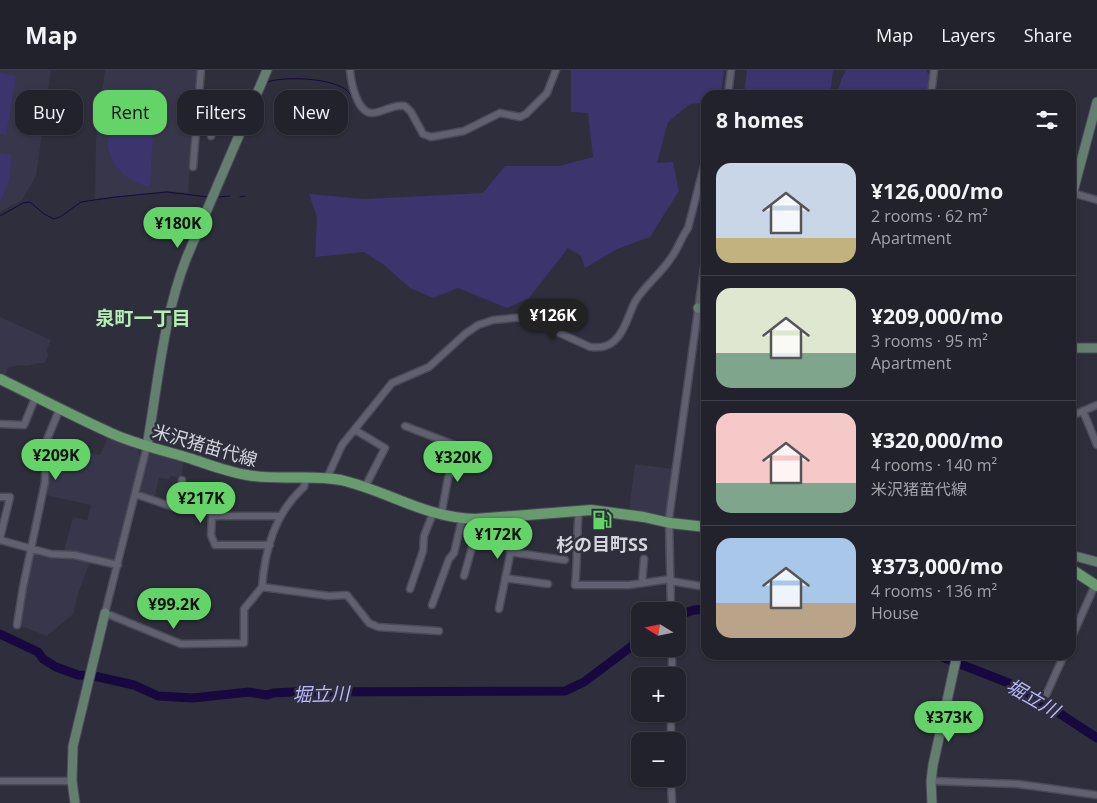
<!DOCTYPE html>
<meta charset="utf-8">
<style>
body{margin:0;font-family:"Open Sans","Noto Sans JP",sans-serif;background:#2a2a35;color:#f1f3f6;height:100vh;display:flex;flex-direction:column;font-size:19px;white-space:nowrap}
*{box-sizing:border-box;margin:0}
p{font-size:16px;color:#a2a4aa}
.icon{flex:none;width:28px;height:28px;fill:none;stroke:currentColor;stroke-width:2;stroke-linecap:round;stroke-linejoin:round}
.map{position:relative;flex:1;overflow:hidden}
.side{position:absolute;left:701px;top:20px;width:375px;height:570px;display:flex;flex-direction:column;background:#22222d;border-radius:15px;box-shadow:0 1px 4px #0004,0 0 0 1px #3f3f49}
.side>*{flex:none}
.hud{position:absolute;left:15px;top:20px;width:475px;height:45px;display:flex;gap:10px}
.needle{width:32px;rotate:280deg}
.buttons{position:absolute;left:631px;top:532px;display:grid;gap:10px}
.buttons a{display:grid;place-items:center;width:55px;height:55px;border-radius:10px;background:#22222d;box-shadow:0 1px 4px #0004,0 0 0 1px #3f3f49;font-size:25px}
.price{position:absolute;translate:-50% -42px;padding:0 11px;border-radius:18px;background:#64d468;color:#111;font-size:16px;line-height:32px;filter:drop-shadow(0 1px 2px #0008)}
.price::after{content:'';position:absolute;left:50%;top:30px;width:15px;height:11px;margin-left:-8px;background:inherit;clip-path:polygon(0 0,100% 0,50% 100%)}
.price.current{background:#222;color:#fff}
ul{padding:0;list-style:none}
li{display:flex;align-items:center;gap:15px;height:125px;padding:0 15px}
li+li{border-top:1px solid #3f3f49}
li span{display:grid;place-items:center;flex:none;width:140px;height:100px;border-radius:15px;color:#555}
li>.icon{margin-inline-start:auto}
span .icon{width:60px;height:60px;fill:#fffc;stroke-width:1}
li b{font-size:21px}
h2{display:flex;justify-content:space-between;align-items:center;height:60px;padding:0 15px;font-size:21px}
.pill{padding:0 18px;border-radius:15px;background:#22222d;box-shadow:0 1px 4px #0004,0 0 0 1px #3f3f49;font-size:18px;line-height:45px}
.pill.current{background:#64d468;color:#111}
header{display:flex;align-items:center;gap:30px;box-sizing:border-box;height:70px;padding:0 25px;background:#22222d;border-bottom:1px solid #3f3f49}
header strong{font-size:24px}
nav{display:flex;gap:28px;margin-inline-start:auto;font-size:18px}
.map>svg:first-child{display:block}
</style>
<header>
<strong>Map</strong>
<nav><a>Map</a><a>Layers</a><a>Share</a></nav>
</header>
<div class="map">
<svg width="1097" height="733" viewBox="0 0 1097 733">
<rect width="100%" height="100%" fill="#2e2e3c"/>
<path fill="#37364b" d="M 0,0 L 51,0 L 36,106 L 22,130 L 0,142 Z
M 105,0 L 198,0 L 188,123 L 168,121 L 95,129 L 96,70 Z
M 0,247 L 51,270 L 46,282 L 49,284 L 45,293 L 39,293 L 27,296 L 18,295 L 8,298 L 5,305 L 0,302 Z
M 108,367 L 138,380 L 140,387 L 127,443 L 125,443 L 126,444 L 115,491 L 64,481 L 73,447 L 87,450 L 91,435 L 46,425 L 48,373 L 100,385 Z
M 156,383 L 184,389 L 181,408 L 171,406 L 169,409 L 159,408 L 155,426 L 139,422 L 148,388 L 151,384 Z
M 635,394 L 674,399 L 668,443 L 665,446 L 629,439 Z
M 33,481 L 91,490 L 79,521 L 73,544 L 47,566 L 19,555 Z"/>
<path fill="#3b346d" d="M 571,0 L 724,0 L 721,25 L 706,25 L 706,33 L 690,34 L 668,52 L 657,93 L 673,92 L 679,121 L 650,167 L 617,179 L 585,198 L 581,186 L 568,178 L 529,228 L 507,238 L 458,218 L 433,228 L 410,218 L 384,195 L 364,182 L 315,187 L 317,147 L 309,124 L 364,129 L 483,123 L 505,96 L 559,96 L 593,87 L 588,43 L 571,42 Z
M 747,0 L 833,0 L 830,25 L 744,25 Z
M 846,0 L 926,0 L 929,5 L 927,25 L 837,25 L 841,10 Z
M 0,3 L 16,6 L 6,65 L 0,64 Z
M 107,61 L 153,66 L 150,117 C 121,111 106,90 107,61 Z
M 0,83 L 12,85 L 9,111 L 0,133 Z"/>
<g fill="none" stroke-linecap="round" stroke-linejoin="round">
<path stroke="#17083f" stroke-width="1" d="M 267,12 C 285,6 329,8 345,19 C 357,28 357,49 375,46
M 541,34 L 553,20 L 558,3
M 512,48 L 524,49
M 414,54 L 418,64 L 426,70 L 462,65 L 470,61
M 218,127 L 230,126
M 240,127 L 245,126
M 0,146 L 23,133 L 30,132 L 44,144 L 54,149 L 60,147 L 81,132 L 115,127 L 167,122 L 208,127"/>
<path stroke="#17083f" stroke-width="9" d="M 678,545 L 694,540 L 706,539
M 0,564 L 38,582 L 43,589 L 56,597 L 78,605 L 94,606 L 134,615 L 158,626 L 193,628 L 249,622 L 267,625 L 273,623 L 294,622 L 565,621 L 584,612 L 640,570
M 937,585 L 1019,617 L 1097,668"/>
<defs>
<path id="street" d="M 350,0 C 351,12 357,44 373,43 C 384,42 393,34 405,36 L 411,42 L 423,64 L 431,67 L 464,61 L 500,43 L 520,47 L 526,44 L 547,23 L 556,0
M 199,25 L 248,46
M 728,25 L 731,0
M 931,25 L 934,0
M 211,66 L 224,36
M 193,97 L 201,0
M 1073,123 L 1097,130
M 1083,341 L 1097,375
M 1071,346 L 1097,335
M 1,354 L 24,355 L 36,326
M 405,356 L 460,377 L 479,381
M 355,360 L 385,378 L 365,417
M 147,376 L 105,543 L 181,574 L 244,573 L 244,539 L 262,517 L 329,526 L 347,525 L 369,553 L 378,557 L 439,561
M 327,408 L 342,375 L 392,313 L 429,297 L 465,264 L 478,255 L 493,250 L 525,247 L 590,277 C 601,278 609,277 617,268 C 627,257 629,242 636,230 C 646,215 661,203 671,188 C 678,179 681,168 688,158 L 706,88
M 135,424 L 179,439 L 182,410
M 0,427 L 10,427 L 0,468
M 579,441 C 576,466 578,490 575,515 L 629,515 L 671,509
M 441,446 L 448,408 L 460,377
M 0,470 L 51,484 L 74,485 L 118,495
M 270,475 L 215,475 L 211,465 L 212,446 L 280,446
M 510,482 L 565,490
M 464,506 L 474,470 L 475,449
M 505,508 L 548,514
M 671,511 L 706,517
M 642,513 L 644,489
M 262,517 C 265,479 275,443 304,417 L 306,408
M 410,519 L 423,481 L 424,466 L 433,443
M 432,535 L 449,489 L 454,483 L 462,449
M 499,539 L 518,446
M 671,541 L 669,448 L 706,183
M 17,555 L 23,517 L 45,412 L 46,372 L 60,338
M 1071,569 L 1095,515
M 672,606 L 672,579
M 1046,625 L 1064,585
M 671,671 L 671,644
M 671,709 L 672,733
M 0,711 L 72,711
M 931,711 L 1018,714 L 1097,725"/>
<path id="secondary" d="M 1071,129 L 1097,32
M 698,238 L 706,239
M 1071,278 L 1097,278
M 147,376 C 158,313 163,249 186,189 L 267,0
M 1071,485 L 1097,492
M 75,733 L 72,711 L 73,676 L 105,543
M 932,733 L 931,711 L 933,695 L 957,585"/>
<path id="primary" d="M 0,309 C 37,327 75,347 113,364 C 138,375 166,381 192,389 C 210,395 228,402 247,405 C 278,411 310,404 341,410 C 388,421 426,448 475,449 L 591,440 L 644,447 L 670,453 L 706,457
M 1071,499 L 1097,516"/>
</defs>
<use href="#street" stroke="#4b4b58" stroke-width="9"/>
<use href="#secondary" stroke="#4b4b58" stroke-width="11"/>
<use href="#primary" stroke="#4b4b58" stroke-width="12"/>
<use href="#street" stroke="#616071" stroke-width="6"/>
<use href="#secondary" stroke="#647e70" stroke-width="9"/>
<use href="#primary" stroke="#689c6f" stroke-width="10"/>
</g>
<defs>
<symbol id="fuel-bare" viewBox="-9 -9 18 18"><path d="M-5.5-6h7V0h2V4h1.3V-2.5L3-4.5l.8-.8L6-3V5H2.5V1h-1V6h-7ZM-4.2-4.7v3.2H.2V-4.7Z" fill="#64d468" stroke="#2e2e3c" stroke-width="2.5" paint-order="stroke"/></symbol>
</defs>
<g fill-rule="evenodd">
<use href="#fuel-bare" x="588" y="436" width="28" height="28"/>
</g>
<g text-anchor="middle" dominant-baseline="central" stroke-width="5" stroke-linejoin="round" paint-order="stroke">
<g font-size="18" fill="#d5d5df" stroke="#2e2e3c">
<text transform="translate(205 375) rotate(16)">米沢猪苗代線</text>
</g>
<g font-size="18" font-weight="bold" fill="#d5d5df" stroke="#2e2e3c">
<text x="602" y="474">杉の目町SS</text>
</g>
<g font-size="19" font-weight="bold" fill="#b5efb3" stroke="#2e2e3c">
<text x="143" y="248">泉町一丁目</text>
</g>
<g font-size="19" font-style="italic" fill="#bbb7ff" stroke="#2e2e3c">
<text transform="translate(321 624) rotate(-1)">堀立川</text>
<text transform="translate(1033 628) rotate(30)">堀立川</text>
</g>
</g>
</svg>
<div class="buttons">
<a><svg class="needle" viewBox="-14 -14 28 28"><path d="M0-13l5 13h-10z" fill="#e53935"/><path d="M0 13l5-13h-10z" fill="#a2a4aa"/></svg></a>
<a>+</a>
<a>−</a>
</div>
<b class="price" style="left:178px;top:179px">¥180K</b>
<b class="price current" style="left:553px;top:271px">¥126K</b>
<b class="price" style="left:56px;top:411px">¥209K</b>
<b class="price" style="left:458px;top:413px">¥320K</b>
<b class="price" style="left:201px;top:454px">¥217K</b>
<b class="price" style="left:498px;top:490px">¥172K</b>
<b class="price" style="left:174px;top:560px">¥99.2K</b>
<b class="price" style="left:949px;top:673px">¥373K</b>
<div class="hud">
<a class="pill">Buy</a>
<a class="pill current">Rent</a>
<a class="pill">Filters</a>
<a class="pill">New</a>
</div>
<section class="side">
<h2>8 homes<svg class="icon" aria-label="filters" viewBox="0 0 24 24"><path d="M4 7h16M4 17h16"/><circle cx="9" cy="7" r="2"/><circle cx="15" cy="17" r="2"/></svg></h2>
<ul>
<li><span style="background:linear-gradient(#c9d6e8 75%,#c2b280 0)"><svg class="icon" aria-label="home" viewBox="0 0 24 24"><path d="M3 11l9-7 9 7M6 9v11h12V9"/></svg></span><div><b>¥126,000/mo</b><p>2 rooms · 62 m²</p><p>Apartment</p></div></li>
<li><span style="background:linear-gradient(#dfe7d0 65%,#7fa58c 0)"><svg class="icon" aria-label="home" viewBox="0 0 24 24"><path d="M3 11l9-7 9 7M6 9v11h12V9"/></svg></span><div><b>¥209,000/mo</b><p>3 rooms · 95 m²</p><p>Apartment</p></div></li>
<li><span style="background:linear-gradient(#f6c9c9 70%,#7fa58c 0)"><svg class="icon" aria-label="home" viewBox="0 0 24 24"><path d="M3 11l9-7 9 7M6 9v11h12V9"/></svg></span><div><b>¥320,000/mo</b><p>4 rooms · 140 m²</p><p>米沢猪苗代線</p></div></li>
<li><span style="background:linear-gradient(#a9c7e8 65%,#b9a48a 0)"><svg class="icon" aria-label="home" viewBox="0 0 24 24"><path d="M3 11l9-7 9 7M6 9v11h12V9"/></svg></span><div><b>¥373,000/mo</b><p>4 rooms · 136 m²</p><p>House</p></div></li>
</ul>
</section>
</div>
